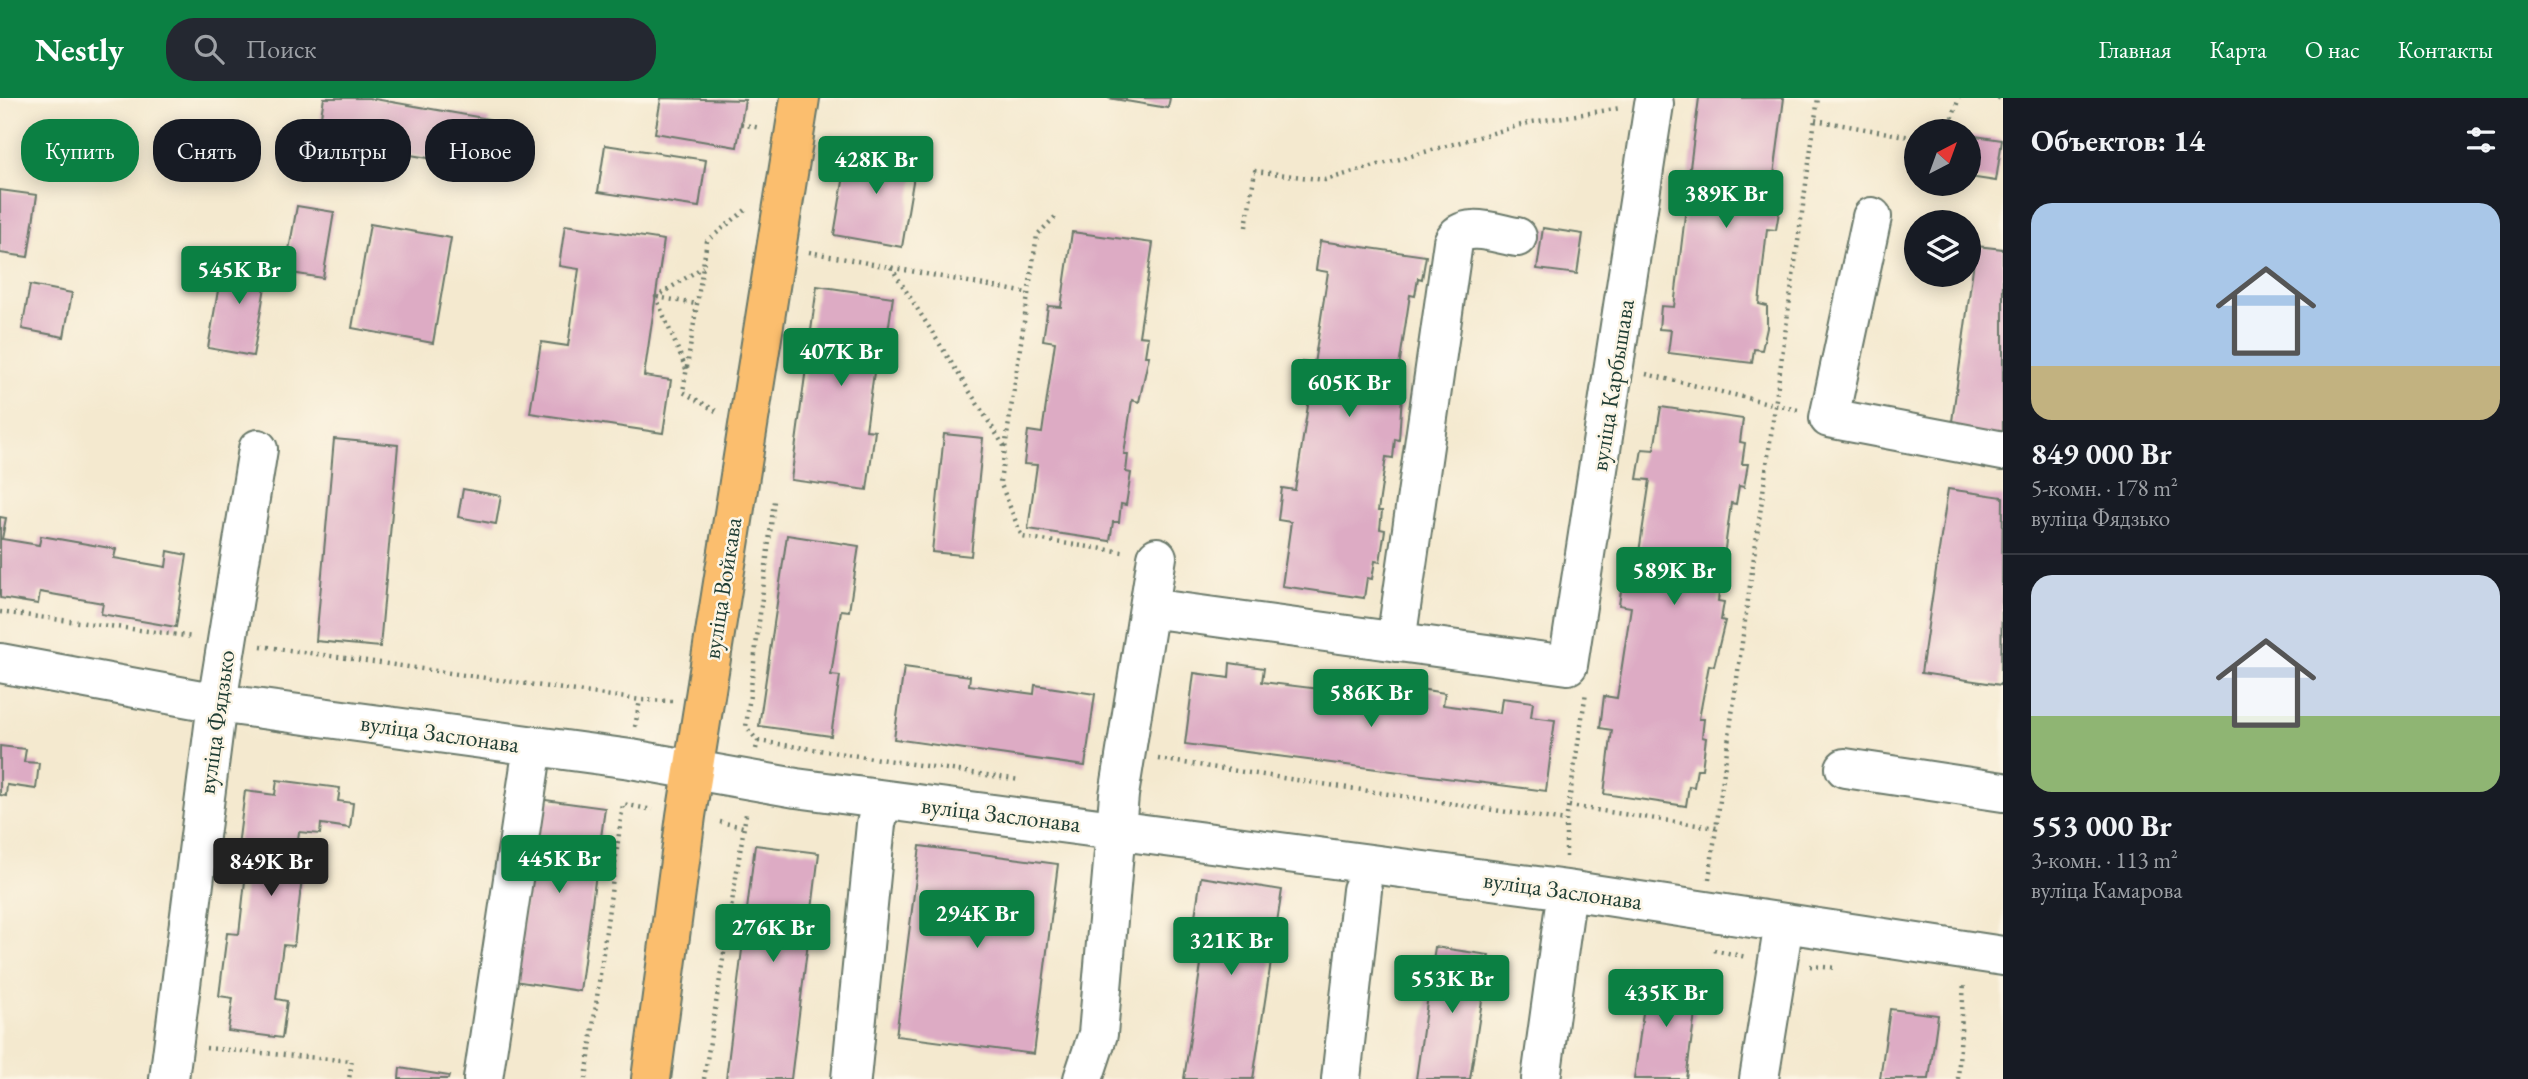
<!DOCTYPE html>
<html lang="ru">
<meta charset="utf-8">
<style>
body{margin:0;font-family:"EB Garamond",serif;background:#242831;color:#f1f3f6;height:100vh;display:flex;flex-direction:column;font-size:26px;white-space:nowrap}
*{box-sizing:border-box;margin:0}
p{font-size:23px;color:#9ea1a6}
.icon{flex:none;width:38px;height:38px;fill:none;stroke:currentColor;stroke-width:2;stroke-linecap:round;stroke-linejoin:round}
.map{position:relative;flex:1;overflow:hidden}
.drawer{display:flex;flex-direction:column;background:#171b24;width:525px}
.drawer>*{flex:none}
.top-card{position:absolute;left:21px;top:21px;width:665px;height:63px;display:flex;gap:14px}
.needle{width:46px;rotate:41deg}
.tools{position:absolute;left:1904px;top:21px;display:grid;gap:14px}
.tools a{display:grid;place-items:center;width:77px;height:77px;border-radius:50%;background:#171b24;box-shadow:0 4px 18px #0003;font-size:35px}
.price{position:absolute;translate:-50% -60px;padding:0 16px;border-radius:7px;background:#0b8043;color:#fff;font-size:23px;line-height:46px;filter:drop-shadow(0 2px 4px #0008)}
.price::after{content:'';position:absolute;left:50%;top:42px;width:21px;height:16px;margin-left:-10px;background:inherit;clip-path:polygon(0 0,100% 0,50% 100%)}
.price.selected{background:#222;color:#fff}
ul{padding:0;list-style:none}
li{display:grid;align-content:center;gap:14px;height:371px;padding:0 28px}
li+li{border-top:2px solid #363941}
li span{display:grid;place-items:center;height:217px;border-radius:21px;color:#555}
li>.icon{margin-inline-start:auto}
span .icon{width:126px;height:126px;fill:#fffc;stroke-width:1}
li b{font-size:30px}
h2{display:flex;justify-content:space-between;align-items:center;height:84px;padding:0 28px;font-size:30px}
.pill{padding:0 24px;border-radius:28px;background:#171b24;box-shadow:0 4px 18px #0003;font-size:24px;line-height:63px}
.pill.selected{background:#0b8043;color:#fff}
header{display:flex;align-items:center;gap:42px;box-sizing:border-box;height:98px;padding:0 35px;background:#0b8043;color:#fff}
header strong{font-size:33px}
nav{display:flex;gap:38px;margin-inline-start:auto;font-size:24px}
.search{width:490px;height:63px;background:#242831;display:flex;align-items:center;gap:18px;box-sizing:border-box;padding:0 24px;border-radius:28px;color:#9ea1a6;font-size:26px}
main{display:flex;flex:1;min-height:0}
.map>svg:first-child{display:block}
</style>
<header>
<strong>Nestly</strong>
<div class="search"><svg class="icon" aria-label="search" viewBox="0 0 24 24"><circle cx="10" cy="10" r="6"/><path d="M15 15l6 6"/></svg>Поиск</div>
<nav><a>Главная</a><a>Карта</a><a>О нас</a><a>Контакты</a></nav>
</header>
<main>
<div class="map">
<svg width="2003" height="981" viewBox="0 0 2003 981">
<rect width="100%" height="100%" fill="#fcf5e5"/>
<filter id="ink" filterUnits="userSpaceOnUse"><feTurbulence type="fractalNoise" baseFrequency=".0143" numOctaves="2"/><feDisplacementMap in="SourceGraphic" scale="14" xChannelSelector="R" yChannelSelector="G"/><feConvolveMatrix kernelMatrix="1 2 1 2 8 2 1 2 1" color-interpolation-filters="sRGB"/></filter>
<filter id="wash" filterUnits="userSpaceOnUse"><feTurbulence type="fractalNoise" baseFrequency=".00686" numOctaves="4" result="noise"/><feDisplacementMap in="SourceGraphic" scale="28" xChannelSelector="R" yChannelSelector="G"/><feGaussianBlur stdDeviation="1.57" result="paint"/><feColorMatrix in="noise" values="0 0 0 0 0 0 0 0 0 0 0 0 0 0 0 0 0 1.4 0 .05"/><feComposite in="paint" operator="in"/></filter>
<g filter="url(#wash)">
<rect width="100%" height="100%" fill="#f4e9cf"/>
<g id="blocks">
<path fill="#ddabc4" d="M 324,0 L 369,0 L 489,21 L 481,69 L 317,41 Z
M 661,0 L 745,2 L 737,49 L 655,35 Z
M 1108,0 L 1170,0 L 1168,10 Z
M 1699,0 L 1784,0 L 1773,85 L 1781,86 L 1780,108 L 1776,132 L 1767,131 L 1759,206 L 1767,208 L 1767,230 L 1762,252 L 1754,251 L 1752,265 L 1668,255 L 1671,232 L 1659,231 L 1661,208 L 1674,209 L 1686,109 L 1673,108 L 1675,83 L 1688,85 Z
M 1969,37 L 2002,42 L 1996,83 L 1969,79 Z
M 605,47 L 706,62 L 699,109 L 598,94 Z
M 849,48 L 917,60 L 902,149 L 834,137 Z
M 0,92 L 37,97 L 28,159 L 0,155 Z
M 297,108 L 334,114 L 323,180 L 285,174 Z
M 370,126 L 451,140 L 433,245 L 352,230 Z
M 565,127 L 664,142 L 644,278 L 671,282 L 663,335 L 530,315 L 541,244 L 568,248 L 579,171 L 559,168 Z
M 1543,130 L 1583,136 L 1577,176 L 1537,171 Z
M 1072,134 L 1153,145 L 1139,238 L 1148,239 L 1145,258 L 1149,258 L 1139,304 L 1132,302 L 1124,356 L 1128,356 L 1126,374 L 1131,375 L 1126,407 L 1121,406 L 1119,424 L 1113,424 L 1110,443 L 1028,431 L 1037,367 L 1024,366 L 1028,333 L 1042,335 L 1055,244 L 1043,242 L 1048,208 L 1061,209 Z
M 1320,143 L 1426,158 L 1422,181 L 1418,180 L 1415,198 L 1410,197 L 1395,295 L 1402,296 L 1399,342 L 1395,341 L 1393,360 L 1386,359 L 1378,413 L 1382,413 L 1380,431 L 1385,432 L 1380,464 L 1375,463 L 1372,481 L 1367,480 L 1364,500 L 1282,488 L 1291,424 L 1278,422 L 1282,390 L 1295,392 L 1309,301 L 1297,299 L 1302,264 L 1314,266 L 1328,174 L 1316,172 Z
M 1976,148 L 2003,151 L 2003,346 L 1950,338 Z
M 224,158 L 269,166 L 253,258 L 208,250 Z
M 30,187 L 72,195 L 64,239 L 22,231 Z
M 817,188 L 893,199 L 883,268 L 875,267 L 866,332 L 875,333 L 867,392 L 791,382 Z
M 1661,309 L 1743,321 L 1740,344 L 1745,345 L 1742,366 L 1748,366 L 1744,389 L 1739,388 L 1736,406 L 1731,405 L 1718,503 L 1724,504 L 1721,522 L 1725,523 L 1714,568 L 1709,567 L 1699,621 L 1704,621 L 1702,639 L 1706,640 L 1702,671 L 1697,671 L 1694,689 L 1689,688 L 1686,708 L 1604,696 L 1612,632 L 1600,630 L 1604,598 L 1617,600 L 1631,509 L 1619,507 L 1624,472 L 1636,474 L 1650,382 L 1637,381 L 1642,351 L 1654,352 Z
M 944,336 L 983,340 L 971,458 L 932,454 Z
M 334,341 L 398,347 L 380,549 L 316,543 Z
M 463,391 L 501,398 L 496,426 L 458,419 Z
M 1948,391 L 2003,399 L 2001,587 L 1921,575 Z
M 0,419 L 6,420 L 2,441 L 39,447 L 41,438 L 116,451 L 114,460 L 166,469 L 168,453 L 187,457 L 176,529 L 101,516 L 103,505 L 40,494 L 38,506 L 0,500 Z
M 787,437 L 859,448 L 849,513 L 841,512 L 831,577 L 840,578 L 831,638 L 759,628 Z
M 1230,565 L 1264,570 L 1262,584 L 1319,591 L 1320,578 L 1352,581 L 1351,595 L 1412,603 L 1413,590 L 1445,595 L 1443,607 L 1500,615 L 1502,600 L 1533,604 L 1531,619 L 1555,622 L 1546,693 L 1185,646 L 1194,575 L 1229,580 Z
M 904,569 L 970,578 L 969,587 L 1034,596 L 1035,587 L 1095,596 L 1085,668 L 894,641 Z
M 0,648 L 26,651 L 24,664 L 39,665 L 36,691 L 7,687 L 6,698 L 0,697 Z
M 277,682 L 340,690 L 338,703 L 353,705 L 350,730 L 321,726 L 320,736 L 299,734 L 294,771 L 303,772 L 294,848 L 283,847 L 276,901 L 287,903 L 282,940 L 228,933 L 233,900 L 219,898 L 227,835 L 239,836 L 246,774 L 235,772 L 245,693 L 275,697 Z
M 538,701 L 605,710 L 580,893 L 514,883 Z
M 755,747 L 819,755 L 791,981 L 726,981 Z
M 920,748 L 1058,766 L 1034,956 L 896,938 Z
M 1201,779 L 1282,792 L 1253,981 L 1184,981 L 1204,846 L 1191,844 Z
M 1435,849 L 1489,857 L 1470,981 L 1416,981 Z
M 1648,878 L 1699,886 L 1686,981 L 1634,981 Z
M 1890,911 L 1938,917 L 1929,981 L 1880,981 Z
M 400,970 L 449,978 L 448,981 L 399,981 Z"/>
</g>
</g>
<g filter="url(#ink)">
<use href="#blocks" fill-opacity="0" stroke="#6a796a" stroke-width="2"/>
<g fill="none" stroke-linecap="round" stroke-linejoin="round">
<defs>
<path id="minor" d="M 1872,119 L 1829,320 L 2003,353
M 1149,510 L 1568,567 L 1654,6
M 1396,544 L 1453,144 C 1463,122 1497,136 1517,139
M 0,565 L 217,605 L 631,661 L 796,690 L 1567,792 L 2003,858
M 1845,670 L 2003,694
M 169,981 L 217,605 L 258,351
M 483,981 L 533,648
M 851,981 L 876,726 L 882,702
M 1083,981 L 1098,936 L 1119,697 L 1157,459
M 1341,981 L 1362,792
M 1541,981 L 1567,792
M 1759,981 L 1784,825"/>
<path id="major" d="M 651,981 L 686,718 L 800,0"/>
</defs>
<use href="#minor" stroke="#6a796a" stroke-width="42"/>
<use href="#major" stroke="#6a796a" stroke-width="42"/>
<path stroke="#6a796a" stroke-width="4.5" stroke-dasharray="2 5" stroke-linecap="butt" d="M 1998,0 L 2003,5
M 1815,22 L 1916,40
M 741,26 L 760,30
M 1947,33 L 1959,0
M 1055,119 L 1037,137 L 1000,384 L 1022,439 L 1123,454
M 1246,129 L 1255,73 L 1325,82 L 1532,24 L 1621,10
M 809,154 L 1027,195
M 891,169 L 1004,348
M 657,199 L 696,206
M 686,271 L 656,199 L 703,169
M 1646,276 L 1798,312
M 716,313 L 683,294 L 707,143 L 748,110
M 0,514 L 194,539
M 261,548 L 640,602 L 672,603
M 635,629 L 640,602
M 758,643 L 1020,682
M 756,651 L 758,643 L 746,629 L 774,403
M 1158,661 L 1566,723
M 1569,708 L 1717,730
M 720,724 L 743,729
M 1566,759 L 1566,723 L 1586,594
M 1709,781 L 1818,0
M 1714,852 L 1746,859
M 1810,868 L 1837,870
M 206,950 L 352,963 L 349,981
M 586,981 L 623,706 L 653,712
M 704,981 L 746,716
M 1958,981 L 1964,884"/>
<use href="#minor" stroke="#fff" stroke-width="38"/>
<use href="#major" stroke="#fbbe6e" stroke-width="38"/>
</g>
</g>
<g text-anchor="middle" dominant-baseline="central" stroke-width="5" stroke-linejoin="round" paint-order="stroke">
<g font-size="24" fill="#1f3d34" stroke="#fcf5e5">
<text transform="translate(1612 287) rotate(-81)">вуліца Карбышава</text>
<text transform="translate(722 490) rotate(-81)">вуліца Войкава</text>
<text transform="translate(216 624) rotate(-82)">вуліца Фядзько</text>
<text transform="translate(440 635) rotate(8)">вуліца Заслонава</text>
<text transform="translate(1001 716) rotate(7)">вуліца Заслонава</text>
<text transform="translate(1563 792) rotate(8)">вуліца Заслонава</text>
</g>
</g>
</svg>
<div class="tools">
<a><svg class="needle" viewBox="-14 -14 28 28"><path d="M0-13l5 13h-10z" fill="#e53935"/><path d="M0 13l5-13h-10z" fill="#9ea1a6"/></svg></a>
<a><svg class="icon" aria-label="layers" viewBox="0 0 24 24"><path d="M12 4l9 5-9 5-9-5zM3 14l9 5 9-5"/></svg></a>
</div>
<b class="price" style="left:876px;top:98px">428K Br</b>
<b class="price" style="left:1726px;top:132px">389K Br</b>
<b class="price" style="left:239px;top:208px">545K Br</b>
<b class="price" style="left:841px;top:290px">407K Br</b>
<b class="price" style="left:1349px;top:321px">605K Br</b>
<b class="price" style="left:1674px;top:509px">589K Br</b>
<b class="price" style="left:1371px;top:631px">586K Br</b>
<b class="price" style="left:559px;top:797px">445K Br</b>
<b class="price selected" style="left:271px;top:800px">849K Br</b>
<b class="price" style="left:977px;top:852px">294K Br</b>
<b class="price" style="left:773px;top:866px">276K Br</b>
<b class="price" style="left:1231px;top:879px">321K Br</b>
<b class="price" style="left:1452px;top:917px">553K Br</b>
<b class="price" style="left:1666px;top:931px">435K Br</b>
<div class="top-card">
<a class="pill selected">Купить</a>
<a class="pill">Снять</a>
<a class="pill">Фильтры</a>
<a class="pill">Новое</a>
</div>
</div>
<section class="drawer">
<h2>Объектов: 14<svg class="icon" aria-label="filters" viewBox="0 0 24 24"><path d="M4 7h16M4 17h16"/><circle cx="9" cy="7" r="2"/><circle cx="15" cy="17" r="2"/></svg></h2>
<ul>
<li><span style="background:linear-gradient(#a9c7e8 75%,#c2b280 0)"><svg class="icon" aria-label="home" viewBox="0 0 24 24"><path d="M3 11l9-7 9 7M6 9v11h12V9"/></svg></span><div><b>849 000 Br</b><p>5-комн. · 178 m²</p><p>вуліца Фядзько</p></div></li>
<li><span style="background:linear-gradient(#c9d6e8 65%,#8fb573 0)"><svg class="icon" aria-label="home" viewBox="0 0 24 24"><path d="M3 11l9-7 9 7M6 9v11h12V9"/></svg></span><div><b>553 000 Br</b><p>3-комн. · 113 m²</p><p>вуліца Камарова</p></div></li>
</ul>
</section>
</main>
